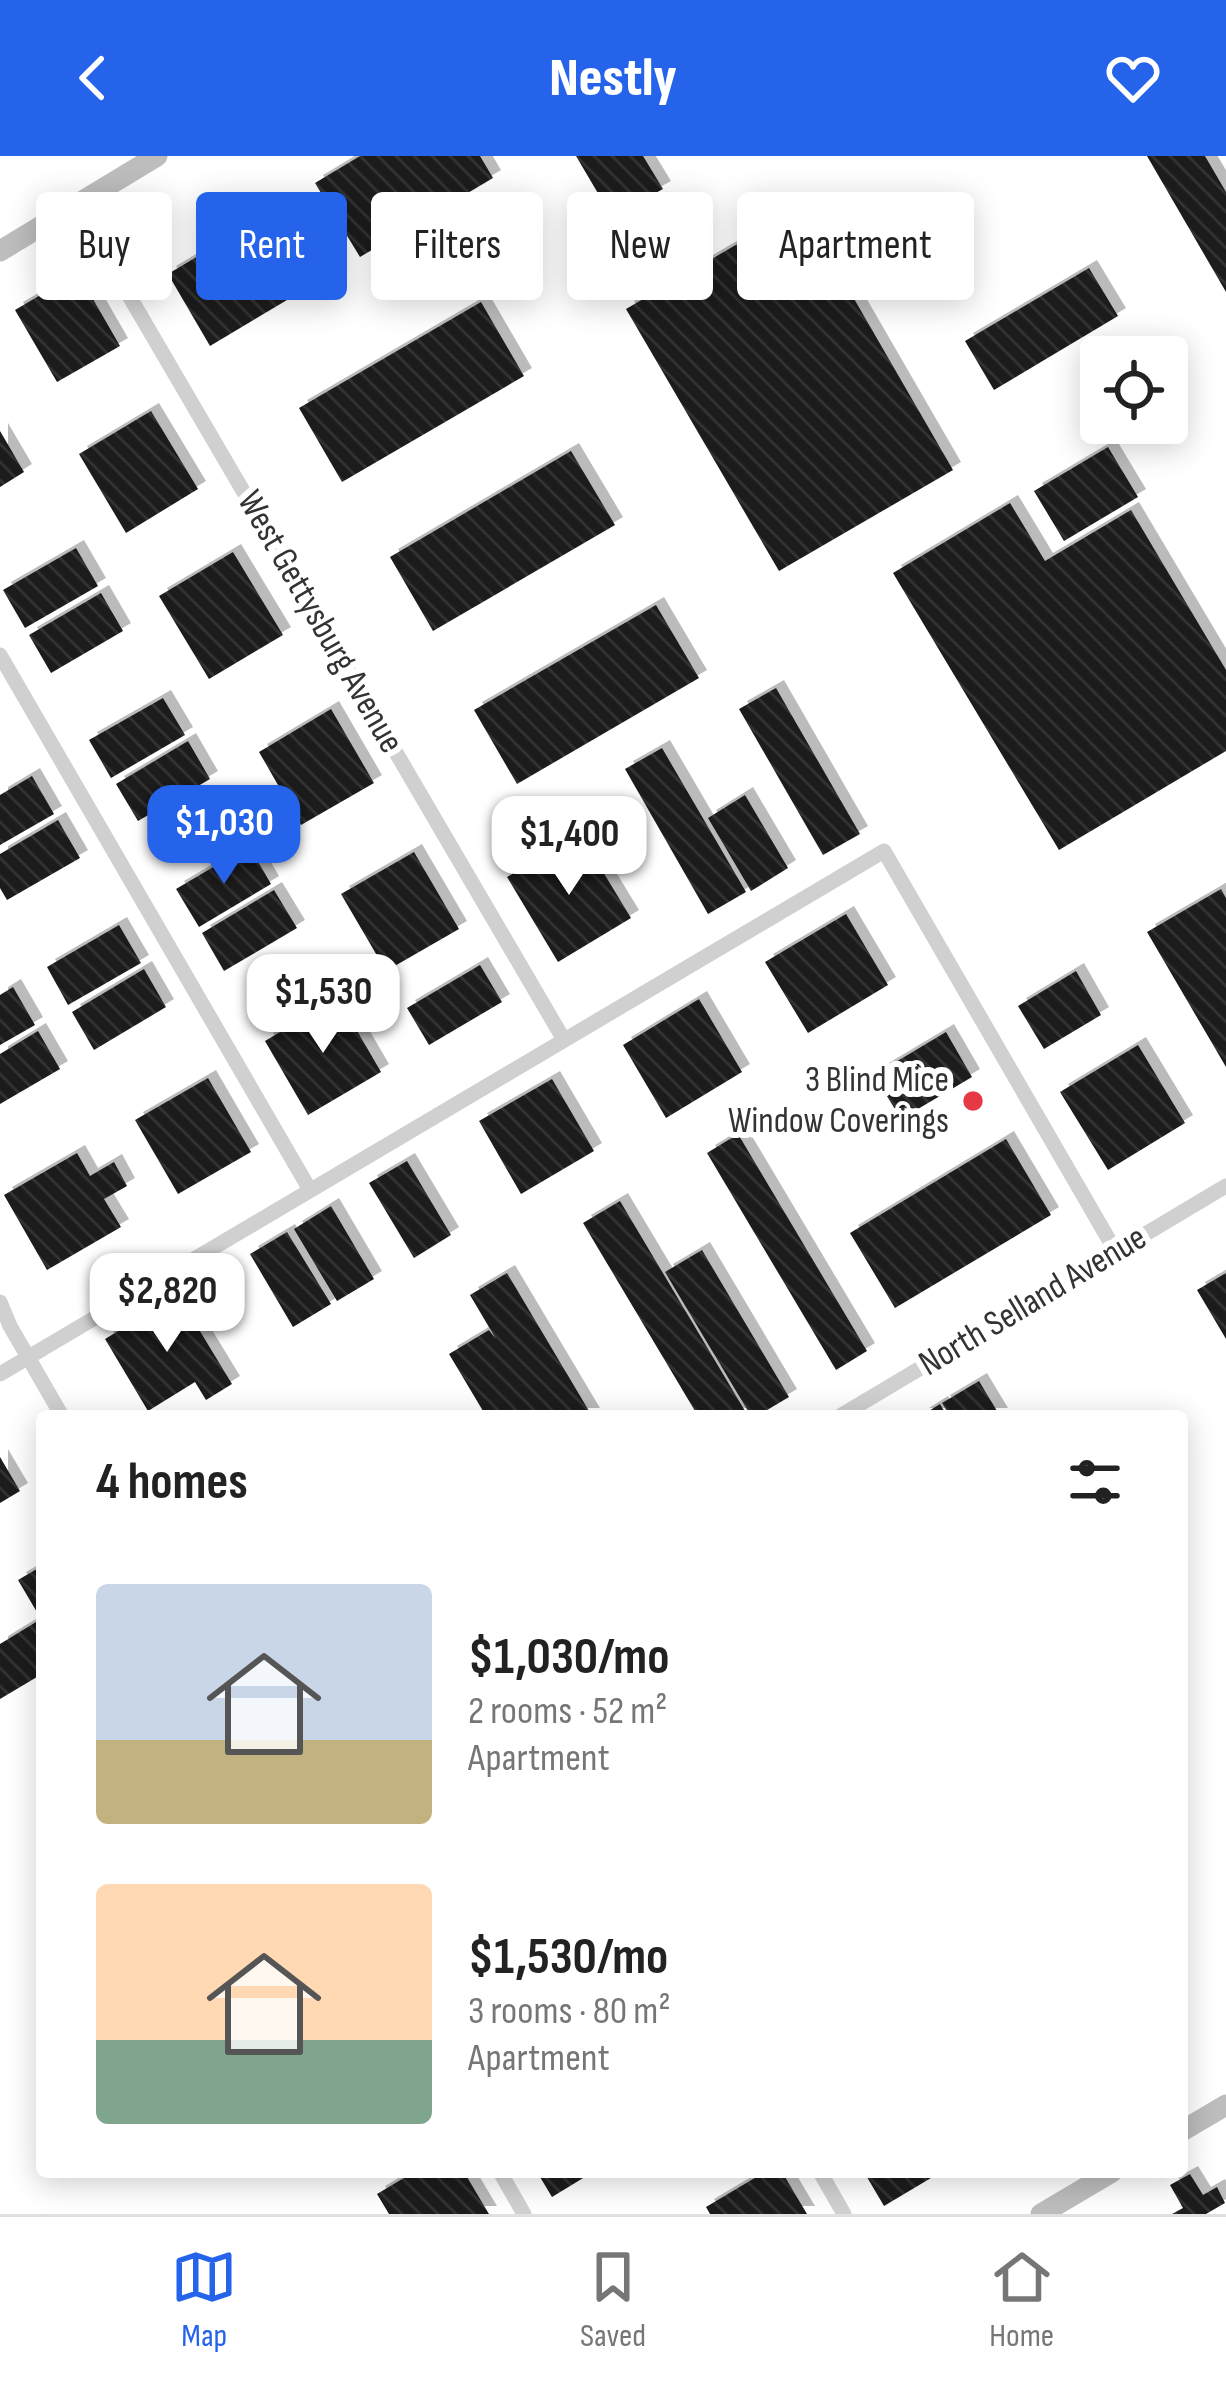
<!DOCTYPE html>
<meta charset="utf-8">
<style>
body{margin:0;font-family:"Sofia Sans Condensed",sans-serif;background:#f6f6f6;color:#222;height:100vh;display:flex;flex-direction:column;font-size:45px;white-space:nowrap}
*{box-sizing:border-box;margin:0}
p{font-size:39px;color:#767676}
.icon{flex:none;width:66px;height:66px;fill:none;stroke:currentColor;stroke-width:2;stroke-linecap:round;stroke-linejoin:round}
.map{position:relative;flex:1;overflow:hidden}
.side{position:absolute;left:36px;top:1254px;width:1152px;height:768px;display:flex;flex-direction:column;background:#fff;border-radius:12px;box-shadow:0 6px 30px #0003}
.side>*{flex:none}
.guide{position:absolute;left:36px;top:36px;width:1155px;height:108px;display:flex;gap:24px}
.buttons{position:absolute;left:1080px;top:180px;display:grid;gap:24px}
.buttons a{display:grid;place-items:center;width:108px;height:108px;border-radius:12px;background:#fff;box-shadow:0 6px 30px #0003;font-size:60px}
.price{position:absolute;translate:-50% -102px;padding:0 27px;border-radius:24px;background:#fff;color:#222;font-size:39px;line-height:78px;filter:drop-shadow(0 3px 6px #0008)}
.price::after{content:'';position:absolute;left:50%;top:72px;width:36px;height:27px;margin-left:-18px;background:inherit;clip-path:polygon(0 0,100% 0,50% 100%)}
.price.active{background:#2563eb;color:#fff}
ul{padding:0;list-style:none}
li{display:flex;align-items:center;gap:36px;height:300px;padding:0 60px}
li span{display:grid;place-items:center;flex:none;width:336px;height:240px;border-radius:12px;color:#555}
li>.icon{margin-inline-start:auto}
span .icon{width:144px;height:144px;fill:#fffc;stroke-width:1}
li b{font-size:51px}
h2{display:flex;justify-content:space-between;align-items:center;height:144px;padding:0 60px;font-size:51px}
.chip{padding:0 42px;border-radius:12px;background:#fff;box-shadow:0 6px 30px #0003;font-size:42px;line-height:108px}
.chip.active{background:#2563eb;color:#fff}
header{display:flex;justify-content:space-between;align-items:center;height:156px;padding:0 60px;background:#2563eb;color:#fff;font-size:54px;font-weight:800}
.tabs{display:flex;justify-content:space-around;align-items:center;height:168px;border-top:3px solid #e0e0e0;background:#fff;font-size:33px;color:#767676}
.tabs a{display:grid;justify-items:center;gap:6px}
.tabs .active{color:#2563eb}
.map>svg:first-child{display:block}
</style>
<header><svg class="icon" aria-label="back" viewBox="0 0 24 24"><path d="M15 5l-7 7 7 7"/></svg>Nestly<svg class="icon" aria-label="heart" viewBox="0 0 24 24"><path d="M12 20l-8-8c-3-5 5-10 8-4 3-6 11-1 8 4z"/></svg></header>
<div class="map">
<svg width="1226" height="2058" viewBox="0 0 1226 2058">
<defs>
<pattern id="building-back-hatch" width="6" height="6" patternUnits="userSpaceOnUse" patternTransform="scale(3)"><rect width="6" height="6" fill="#1a1a1a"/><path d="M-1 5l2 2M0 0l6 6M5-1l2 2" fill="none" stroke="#333"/></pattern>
<filter id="shadow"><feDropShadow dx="8" dy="-8" stdDeviation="0" flood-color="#0004"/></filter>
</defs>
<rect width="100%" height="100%" fill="#fff"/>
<path fill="url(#building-back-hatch)" filter="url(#shadow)" d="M 360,0 L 480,0 L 493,22 L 360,101 L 315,27 Z
M 576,0 L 643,0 L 663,33 L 612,61 Z
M 1147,0 L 1205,0 L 1226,36 L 1226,136 Z
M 292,44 L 334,116 L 210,190 L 168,118 Z
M 806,48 L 810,55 L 805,58 L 818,80 L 825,76 L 834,92 L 827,96 L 953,314 L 779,415 L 626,153 Z
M 1089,112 L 1118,160 L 994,234 L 965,185 Z
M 78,117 L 120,190 L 57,226 L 15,154 Z
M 481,146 L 524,220 L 342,326 L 299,252 Z
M 151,255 L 198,333 L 126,377 L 79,298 Z
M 0,275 L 24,316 L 0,331 Z
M 1108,291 L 1138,341 L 1064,385 L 1034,335 Z
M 571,295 L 615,369 L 433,475 L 390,401 Z
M 1010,347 L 1045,405 L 1131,354 L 1226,514 L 1226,595 L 1059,694 L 893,417 Z
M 76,392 L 98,430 L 25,472 L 3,434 Z
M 233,396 L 283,479 L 209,523 L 159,440 Z
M 101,437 L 123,475 L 51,517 L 29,479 Z
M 656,449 L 699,522 L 517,628 L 474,554 Z
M 776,532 L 860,678 L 823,699 L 739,553 Z
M 163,542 L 185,579 L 111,622 L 89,584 Z
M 331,553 L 374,627 L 301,669 L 259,596 Z
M 188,585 L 210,623 L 138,665 L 116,628 Z
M 662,592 L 746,736 L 708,758 L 625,613 Z
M 32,620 L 54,658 L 0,689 L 0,639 Z
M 745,639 L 788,712 L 751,735 L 708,662 Z
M 58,664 L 80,702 L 7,744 L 0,732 L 0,698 Z
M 580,678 L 631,762 L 558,806 L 507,721 Z
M 249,690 L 271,728 L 199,771 L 176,733 Z
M 414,696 L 459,773 L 386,815 L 341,738 Z
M 1221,733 L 1226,742 L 1226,911 L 1147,776 Z
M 274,734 L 297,772 L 224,815 L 202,777 Z
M 846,758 L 888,829 L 808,877 L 765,806 Z
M 119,769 L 141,807 L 68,849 L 47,811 Z
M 480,809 L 502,846 L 429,889 L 407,852 Z
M 144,813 L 166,851 L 94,894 L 72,856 Z
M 1076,815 L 1101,859 L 1044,893 L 1018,850 Z
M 13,831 L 35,869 L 0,889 L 0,839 Z
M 338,842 L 381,916 L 308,959 L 265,885 Z
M 699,843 L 742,916 L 666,962 L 623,889 Z
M 38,875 L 60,913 L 0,948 L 0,898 Z
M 946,876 L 972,921 L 901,963 L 874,919 Z
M 1138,889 L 1185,967 L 1108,1014 L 1060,936 Z
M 208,922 L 251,996 L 178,1038 L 135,964 Z
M 552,923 L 594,995 L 521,1038 L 479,965 Z
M 738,978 L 867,1195 L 836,1214 L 707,997 Z
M 1006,983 L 1051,1059 L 895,1152 L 850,1077 Z
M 77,997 L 90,1020 L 114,1006 L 127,1030 L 104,1043 L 121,1071 L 47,1114 L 4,1039 Z
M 407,1005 L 451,1079 L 414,1102 L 369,1027 Z
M 620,1045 L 748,1260 L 698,1260 L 583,1067 Z
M 331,1050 L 374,1123 L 337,1145 L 294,1073 Z
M 287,1076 L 331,1148 L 293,1171 L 250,1098 Z
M 702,1094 L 789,1241 L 757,1260 L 751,1260 L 665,1116 Z
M 507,1117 L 592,1260 L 486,1260 L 449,1198 L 489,1174 L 496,1183 L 470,1139 Z
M 1226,1117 L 1226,1183 L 1197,1134 Z
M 178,1139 L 232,1228 L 206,1244 L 195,1226 L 148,1255 L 105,1183 Z
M 979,1225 L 1000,1260 L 950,1260 L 942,1247 Z
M 940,1248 L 947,1260 L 921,1260 Z
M 0,1301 L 20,1335 L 0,1347 Z
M 42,1410 L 42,1518 L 0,1543 L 0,1488 L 41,1463 L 18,1424 Z
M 414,2016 L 464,2016 L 489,2058 L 389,2058 L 377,2038 Z
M 537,2016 L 593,2016 L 552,2041 Z
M 765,2016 L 782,2016 L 807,2058 L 710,2058 L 706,2051 Z
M 864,2016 L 941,2016 L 884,2050 Z
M 1190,2018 L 1203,2039 L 1217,2031 L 1225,2047 L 1206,2058 L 1172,2058 L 1183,2052 L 1170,2029 Z"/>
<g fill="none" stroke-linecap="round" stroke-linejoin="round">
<path stroke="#d0d0d0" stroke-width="15" d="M 76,49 L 564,884
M 0,499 L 310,1034
M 0,1146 L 10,1170 L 62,1260
M 0,1218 L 884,695 L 1116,1096
M 840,1260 L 1226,1030
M 500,2016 L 524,2058
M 820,2016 L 844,2058"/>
<path stroke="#bdbdbd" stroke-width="21" d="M 0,95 L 157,0
M 1182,1975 L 1226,1949
M 1041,2058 L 1112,2016"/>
</g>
<circle fill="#e63946" stroke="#fff" stroke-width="4.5" cx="973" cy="945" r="12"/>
<g text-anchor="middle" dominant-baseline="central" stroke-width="12" stroke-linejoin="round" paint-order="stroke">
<g font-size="36" fill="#333" stroke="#fff">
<text transform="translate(320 466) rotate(60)">West Gettysburg Avenue</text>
<text transform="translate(1033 1145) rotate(-31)">North Selland Avenue</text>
</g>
<g font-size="36" fill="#333" stroke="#fff" text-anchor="end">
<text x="949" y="924">3 Blind Mice<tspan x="949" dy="41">Window Coverings</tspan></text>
</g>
</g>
</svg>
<div class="buttons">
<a><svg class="icon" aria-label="locate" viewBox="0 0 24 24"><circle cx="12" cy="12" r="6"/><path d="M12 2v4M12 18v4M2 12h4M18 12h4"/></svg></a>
</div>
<b class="price active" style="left:224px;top:731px">$1,030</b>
<b class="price" style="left:569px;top:742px">$1,400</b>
<b class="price" style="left:323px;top:900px">$1,530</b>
<b class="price" style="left:167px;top:1199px">$2,820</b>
<div class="guide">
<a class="chip">Buy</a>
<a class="chip active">Rent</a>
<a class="chip">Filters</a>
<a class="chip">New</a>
<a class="chip">Apartment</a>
</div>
<section class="side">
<h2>4 homes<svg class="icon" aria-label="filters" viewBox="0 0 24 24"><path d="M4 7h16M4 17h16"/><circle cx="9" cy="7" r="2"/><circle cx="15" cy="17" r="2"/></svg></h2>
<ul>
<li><span style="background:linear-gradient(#c9d6e8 65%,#c2b280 0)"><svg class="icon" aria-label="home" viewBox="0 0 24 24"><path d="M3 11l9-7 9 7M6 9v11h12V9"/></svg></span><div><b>$1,030/mo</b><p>2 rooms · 52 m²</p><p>Apartment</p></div></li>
<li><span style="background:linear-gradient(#ffd9b3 65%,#7fa58c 0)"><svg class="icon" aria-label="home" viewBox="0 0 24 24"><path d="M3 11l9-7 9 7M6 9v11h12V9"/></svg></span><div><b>$1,530/mo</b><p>3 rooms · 80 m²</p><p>Apartment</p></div></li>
</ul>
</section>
</div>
<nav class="tabs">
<a class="active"><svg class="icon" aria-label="map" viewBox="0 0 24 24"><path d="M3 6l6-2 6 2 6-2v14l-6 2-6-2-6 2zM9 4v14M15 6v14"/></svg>Map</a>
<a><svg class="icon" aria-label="saved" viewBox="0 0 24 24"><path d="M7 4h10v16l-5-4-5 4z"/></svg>Saved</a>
<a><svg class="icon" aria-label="home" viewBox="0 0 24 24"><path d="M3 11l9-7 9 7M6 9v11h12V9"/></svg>Home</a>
</nav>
